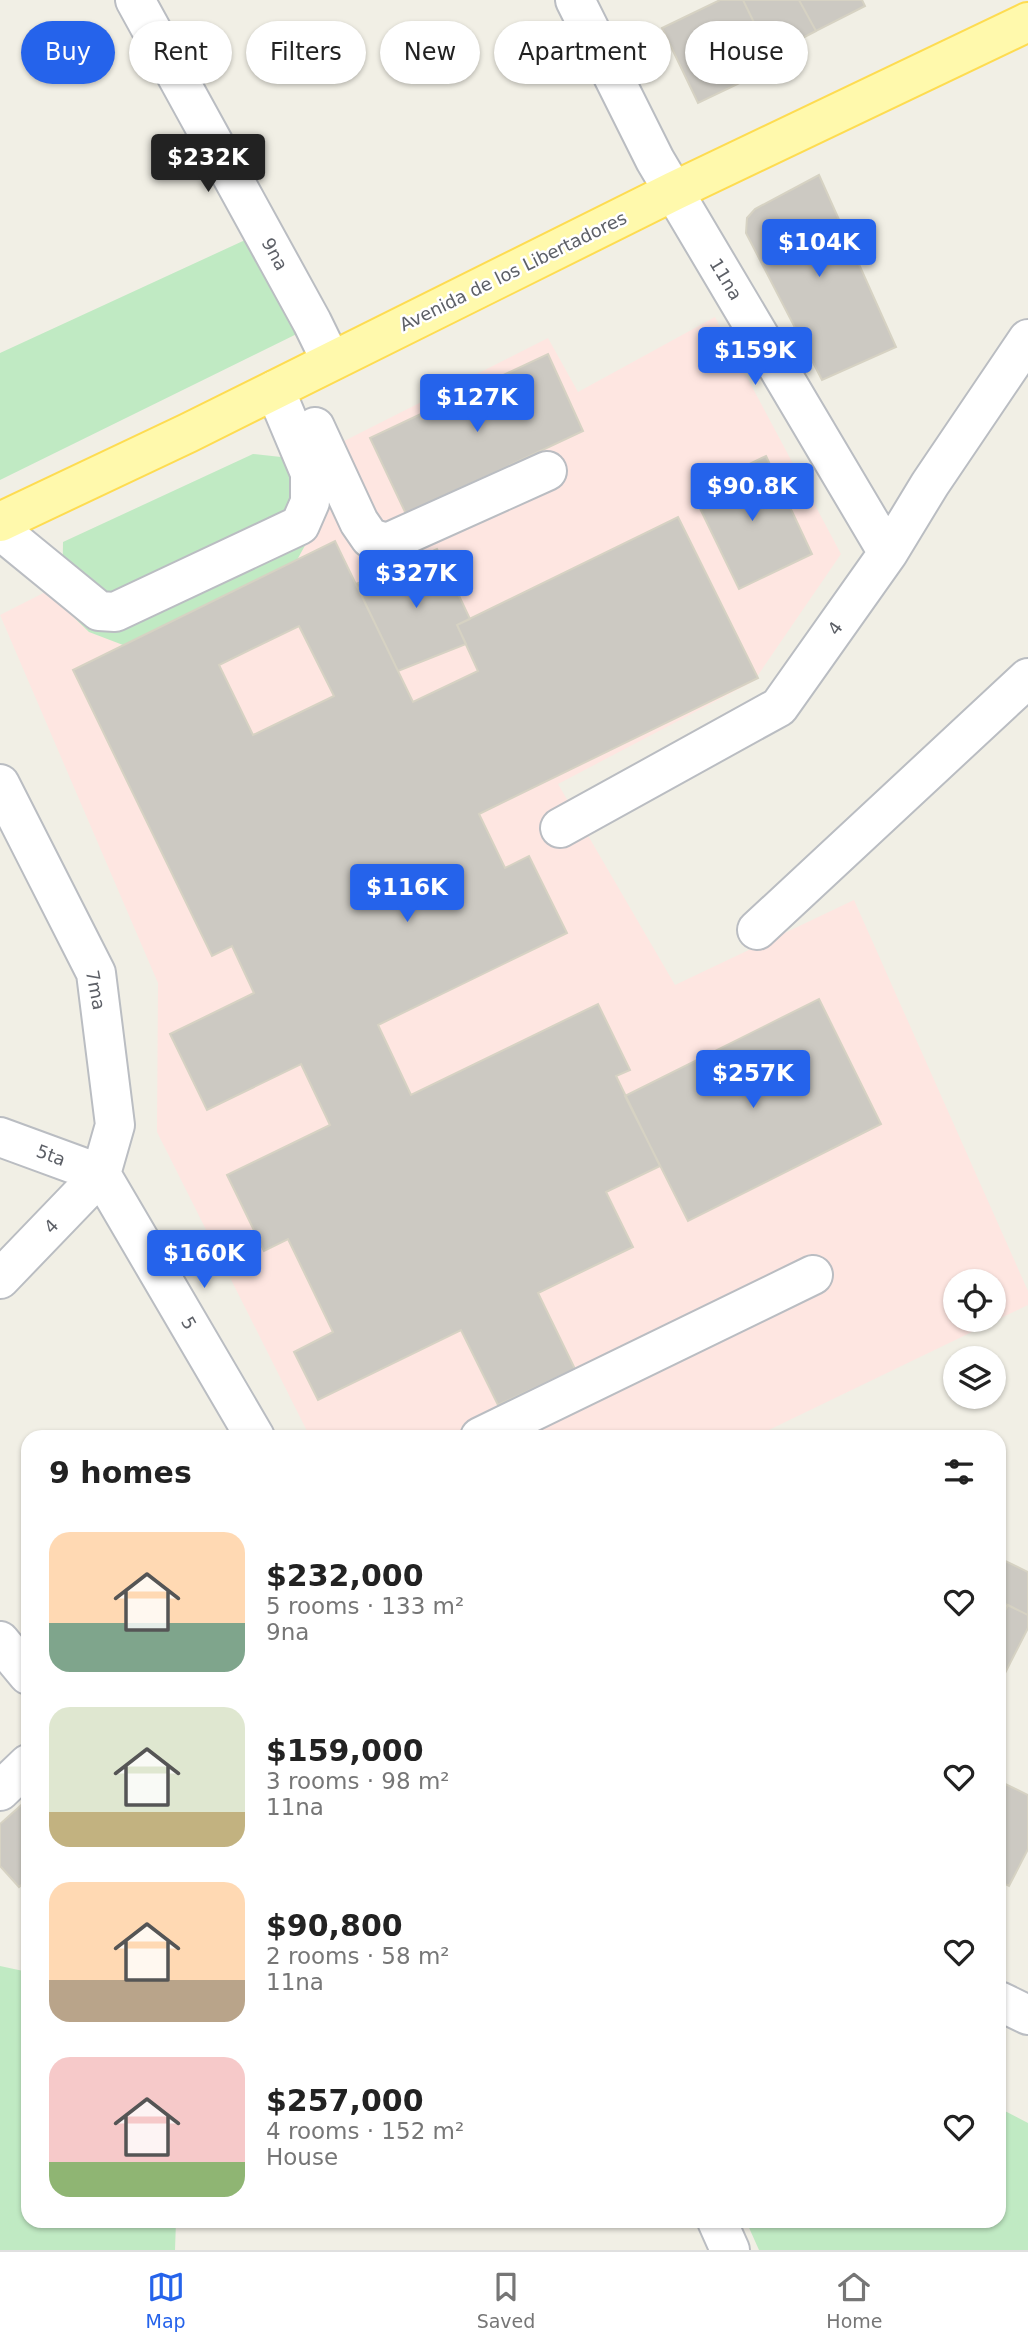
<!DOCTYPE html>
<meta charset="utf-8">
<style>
body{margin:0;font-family:"DejaVu Sans",sans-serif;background:#f6f6f6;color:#222;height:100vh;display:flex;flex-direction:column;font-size:26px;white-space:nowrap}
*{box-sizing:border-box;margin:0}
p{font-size:23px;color:#767676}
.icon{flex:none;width:38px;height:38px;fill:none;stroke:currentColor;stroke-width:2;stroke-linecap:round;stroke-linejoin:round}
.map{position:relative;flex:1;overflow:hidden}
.side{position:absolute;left:21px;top:1430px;width:985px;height:798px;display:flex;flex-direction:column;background:#fff;border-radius:21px;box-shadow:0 2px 5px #0004}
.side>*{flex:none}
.banner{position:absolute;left:21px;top:21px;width:987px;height:63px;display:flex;gap:14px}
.fabs{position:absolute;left:943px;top:1269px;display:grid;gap:14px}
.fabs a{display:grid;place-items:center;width:63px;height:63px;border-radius:50%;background:#fff;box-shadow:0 2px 5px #0004;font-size:35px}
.price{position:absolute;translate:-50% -60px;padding:0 16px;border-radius:7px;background:#2563eb;color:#fff;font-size:23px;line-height:46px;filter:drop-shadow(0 2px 4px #0008)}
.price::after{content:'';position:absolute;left:50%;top:42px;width:21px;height:16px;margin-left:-10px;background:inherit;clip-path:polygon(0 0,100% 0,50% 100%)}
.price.on{background:#222;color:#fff}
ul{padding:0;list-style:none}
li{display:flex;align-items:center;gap:21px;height:175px;padding:0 28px}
li span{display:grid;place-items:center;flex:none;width:196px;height:140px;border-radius:21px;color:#555}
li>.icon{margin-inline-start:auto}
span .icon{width:84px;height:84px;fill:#fffc;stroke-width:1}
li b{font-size:30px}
h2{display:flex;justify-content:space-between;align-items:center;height:84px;padding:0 28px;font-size:30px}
.tag{padding:0 24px;border-radius:32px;background:#fff;box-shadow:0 2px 5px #0004;font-size:24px;line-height:63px}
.tag.on{background:#2563eb;color:#fff}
.menu{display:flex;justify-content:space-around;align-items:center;height:98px;border-top:2px solid #e0e0e0;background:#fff;font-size:19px;color:#767676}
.menu a{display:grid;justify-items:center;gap:4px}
.menu .on{color:#2563eb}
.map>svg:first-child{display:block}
</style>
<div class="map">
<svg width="1028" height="2250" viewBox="0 0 1028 2250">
<rect width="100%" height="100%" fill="#f1efe5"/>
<path fill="#fee6e1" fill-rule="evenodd" d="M 715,317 L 841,554 L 754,681 L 558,784 L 675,985 L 854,900 L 1028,1291 L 1028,1305 L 754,1437 L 310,1437 L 157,1132 L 158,983 L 0,615 L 548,338 L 578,392 ZM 956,1281 L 994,1281 L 994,1320 L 956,1320 Z"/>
<path fill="#c0eac3" d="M 269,229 L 315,325 L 0,480 L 0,353 Z
M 253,454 L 281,457 L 318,480 L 318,522 L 297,560 L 123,645 L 89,632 L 62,606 L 63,542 Z
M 0,1966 L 28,1972 L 28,2221 L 176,2221 L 175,2250 L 0,2250 Z
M 999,2108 L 1028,2123 L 1028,2250 L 759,2250 L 746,2221 L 999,2221 Z"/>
<path fill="#ccc9c2" stroke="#d6d2c3" stroke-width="2" fill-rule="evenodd" d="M 720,0 L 743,0 L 775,66 L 698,103 L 662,28 Z
M 743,0 L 799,0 L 816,31 L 770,55 Z
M 799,0 L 862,0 L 865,6 L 816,31 Z
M 819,175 L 896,347 L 822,380 L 746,233 L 747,218 L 755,209 Z
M 548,354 L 583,431 L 406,514 L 370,438 Z
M 766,456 L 812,554 L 739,589 L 692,492 Z
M 678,517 L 758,678 L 479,814 L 505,868 L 529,856 L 567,933 L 378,1025 L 411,1095 L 598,1004 L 630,1070 L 616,1076 L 660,1166 L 606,1192 L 633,1247 L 538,1293 L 575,1369 L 498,1405 L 461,1330 L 318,1400 L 294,1352 L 333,1332 L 288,1239 L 264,1251 L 227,1175 L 330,1125 L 301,1064 L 207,1110 L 170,1034 L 254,993 L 232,946 L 212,956 L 73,670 L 335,541 L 413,702 L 478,671 L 457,625 ZM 299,626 L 334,696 L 253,735 L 219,665 Z
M 437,549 L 470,619 L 457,625 L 466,644 L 398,671 L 356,584 Z
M 819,999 L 881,1124 L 688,1221 L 625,1096 Z
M 999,1558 L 1028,1572 L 1028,1615 L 999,1601 Z
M 1008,1605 L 1028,1615 L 1028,1628 L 999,1685 L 999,1622 Z
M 999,1781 L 1028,1795 L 1028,1849 L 1009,1886 L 999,1881 Z
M 28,1799 L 28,1879 L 19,1887 L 0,1866 L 0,1824 Z"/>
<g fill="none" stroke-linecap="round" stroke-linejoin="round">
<defs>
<path id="minor" d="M 135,0 L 312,322 L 331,361
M 575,0 L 655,160 L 888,553
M 315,427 L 359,522 L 370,538 L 387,543 L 547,471
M 0,530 L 99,611 L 115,612 L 300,525 L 310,502 L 310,473 L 275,390
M 0,784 L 96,973 L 115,1125 L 101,1174 L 0,1279
M 560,828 L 779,707 L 888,553 L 930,484 L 1028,339
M 757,930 L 1028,678
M 0,1137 L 101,1174
M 101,1174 L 255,1437
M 480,1437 L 813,1275
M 0,1641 L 28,1675
M 0,1791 L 28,1764
M 999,2001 L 1028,2015
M 717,2221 L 730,2250"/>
<path id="major" d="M 0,522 L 188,433 L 674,191 L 1028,22"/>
</defs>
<use href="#minor" stroke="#babdc2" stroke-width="42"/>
<use href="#major" stroke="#fedc51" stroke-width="42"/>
<use href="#minor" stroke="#fff" stroke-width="38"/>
<use href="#major" stroke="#fff9ac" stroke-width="38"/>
</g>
<g text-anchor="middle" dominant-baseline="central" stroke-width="5" stroke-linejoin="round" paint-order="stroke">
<g font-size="18" fill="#5d6067" stroke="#fff">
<text transform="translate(275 254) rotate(61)">9na</text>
<text transform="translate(513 271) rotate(-26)">Avenida de los Libertadores</text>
<text transform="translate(726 279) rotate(59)">11na</text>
<text transform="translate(835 628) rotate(-55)">4</text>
<text transform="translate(96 990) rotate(79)">7ma</text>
<text transform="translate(51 1155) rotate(20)">5ta</text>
<text transform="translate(51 1226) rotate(-46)">4</text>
<text transform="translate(189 1323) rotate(60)">5</text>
</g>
</g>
</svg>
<div class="fabs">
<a><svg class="icon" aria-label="locate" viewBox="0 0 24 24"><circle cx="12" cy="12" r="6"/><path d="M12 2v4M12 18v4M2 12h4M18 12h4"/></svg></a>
<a><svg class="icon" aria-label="layers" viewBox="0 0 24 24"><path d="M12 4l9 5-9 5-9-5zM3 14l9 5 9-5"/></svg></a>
</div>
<b class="price on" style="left:208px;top:194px">$232K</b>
<b class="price" style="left:819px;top:279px">$104K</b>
<b class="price" style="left:755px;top:387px">$159K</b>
<b class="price" style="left:477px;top:434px">$127K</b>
<b class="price" style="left:752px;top:523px">$90.8K</b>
<b class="price" style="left:416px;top:610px">$327K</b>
<b class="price" style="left:407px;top:924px">$116K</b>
<b class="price" style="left:753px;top:1110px">$257K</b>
<b class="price" style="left:204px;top:1290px">$160K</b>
<div class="banner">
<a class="tag on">Buy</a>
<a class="tag">Rent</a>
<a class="tag">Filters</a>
<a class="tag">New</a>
<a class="tag">Apartment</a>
<a class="tag">House</a>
</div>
<section class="side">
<h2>9 homes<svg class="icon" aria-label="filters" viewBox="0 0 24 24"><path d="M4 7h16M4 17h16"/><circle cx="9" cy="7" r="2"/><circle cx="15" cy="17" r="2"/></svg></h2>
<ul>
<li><span style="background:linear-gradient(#ffd9b3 65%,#7fa58c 0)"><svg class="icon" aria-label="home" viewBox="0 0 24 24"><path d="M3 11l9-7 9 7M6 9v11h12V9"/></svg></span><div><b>$232,000</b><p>5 rooms · 133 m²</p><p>9na</p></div><svg class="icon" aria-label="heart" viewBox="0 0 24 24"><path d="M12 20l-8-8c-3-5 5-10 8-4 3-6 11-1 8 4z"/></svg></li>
<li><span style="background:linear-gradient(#dfe7d0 75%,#c2b280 0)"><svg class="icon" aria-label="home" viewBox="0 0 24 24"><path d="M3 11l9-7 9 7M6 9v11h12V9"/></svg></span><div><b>$159,000</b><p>3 rooms · 98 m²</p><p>11na</p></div><svg class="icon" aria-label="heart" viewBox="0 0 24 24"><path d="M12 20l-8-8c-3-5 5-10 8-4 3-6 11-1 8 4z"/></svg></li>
<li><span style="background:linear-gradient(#ffd9b3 70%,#b9a48a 0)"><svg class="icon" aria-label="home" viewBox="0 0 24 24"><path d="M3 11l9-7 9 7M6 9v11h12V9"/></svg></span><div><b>$90,800</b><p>2 rooms · 58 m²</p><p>11na</p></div><svg class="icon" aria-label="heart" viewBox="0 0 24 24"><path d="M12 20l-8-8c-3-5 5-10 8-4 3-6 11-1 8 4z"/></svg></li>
<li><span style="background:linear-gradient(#f6c9c9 75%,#8fb573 0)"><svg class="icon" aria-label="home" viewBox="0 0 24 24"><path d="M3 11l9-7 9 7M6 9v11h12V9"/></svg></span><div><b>$257,000</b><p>4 rooms · 152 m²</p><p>House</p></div><svg class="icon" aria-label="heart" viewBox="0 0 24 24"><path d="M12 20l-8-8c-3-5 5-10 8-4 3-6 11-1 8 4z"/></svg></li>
</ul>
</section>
</div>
<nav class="menu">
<a class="on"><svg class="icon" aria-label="map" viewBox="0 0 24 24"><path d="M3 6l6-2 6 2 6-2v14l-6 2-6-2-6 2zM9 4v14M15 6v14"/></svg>Map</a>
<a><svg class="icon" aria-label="saved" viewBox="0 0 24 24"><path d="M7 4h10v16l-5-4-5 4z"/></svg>Saved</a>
<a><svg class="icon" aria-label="home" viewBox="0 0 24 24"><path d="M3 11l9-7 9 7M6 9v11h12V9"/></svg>Home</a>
</nav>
